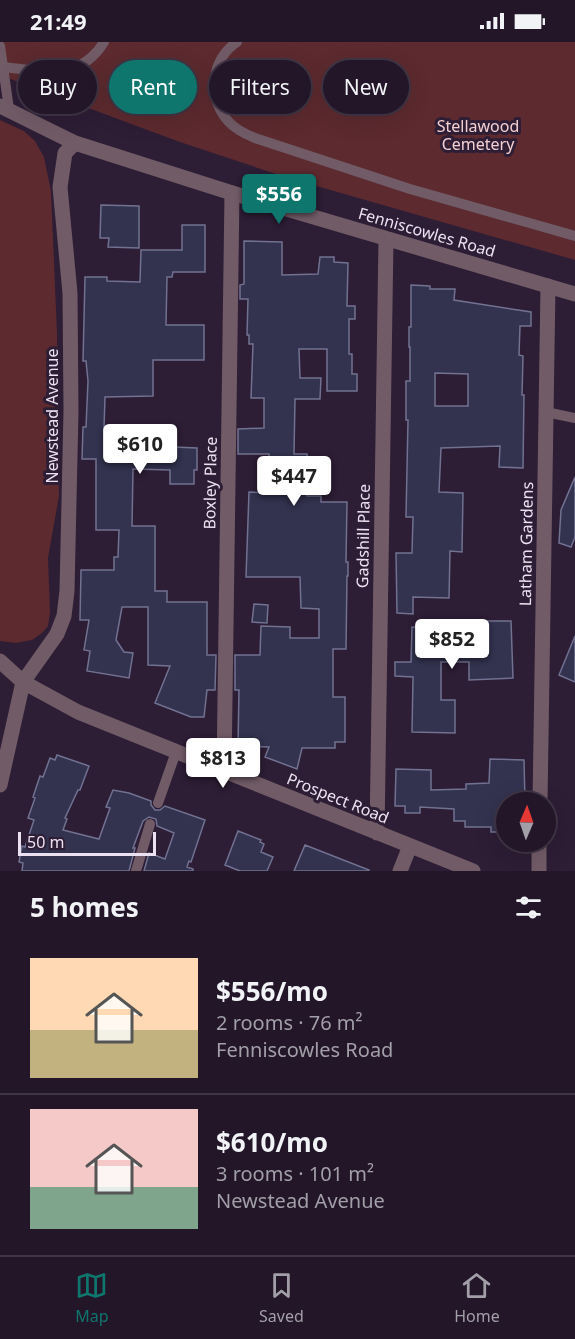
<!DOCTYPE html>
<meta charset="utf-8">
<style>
body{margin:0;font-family:"Noto Sans",sans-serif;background:#2a1f30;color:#f1f3f6;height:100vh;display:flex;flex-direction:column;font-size:22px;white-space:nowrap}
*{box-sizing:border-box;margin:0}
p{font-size:20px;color:#a29fa8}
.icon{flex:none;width:33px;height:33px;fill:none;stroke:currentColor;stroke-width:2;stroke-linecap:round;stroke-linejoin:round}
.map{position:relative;height:829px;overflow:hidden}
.sheet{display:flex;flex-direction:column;background:#221628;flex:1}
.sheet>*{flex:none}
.hud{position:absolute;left:18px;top:18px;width:540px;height:54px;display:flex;gap:12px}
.needle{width:39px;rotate:2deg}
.tools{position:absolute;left:496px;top:750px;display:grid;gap:12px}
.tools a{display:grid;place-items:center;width:60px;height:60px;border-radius:50%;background:#221628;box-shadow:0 6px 24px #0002,0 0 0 2px #3f3545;font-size:30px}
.scale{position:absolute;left:18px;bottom:15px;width:138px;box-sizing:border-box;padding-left:6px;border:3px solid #ece1f1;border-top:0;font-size:16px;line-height:21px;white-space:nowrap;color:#ece1f1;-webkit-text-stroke:4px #2d1d35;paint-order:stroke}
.price{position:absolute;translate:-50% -51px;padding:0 14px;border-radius:6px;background:#fff;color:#222;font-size:20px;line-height:39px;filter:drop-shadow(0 2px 3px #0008)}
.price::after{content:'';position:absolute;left:50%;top:36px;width:18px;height:14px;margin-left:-9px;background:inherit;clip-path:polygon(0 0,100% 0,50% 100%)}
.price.current{background:#0f766e;color:#fff}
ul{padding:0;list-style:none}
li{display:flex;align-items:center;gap:18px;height:150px;padding:0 30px}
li+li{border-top:2px solid #3f3545}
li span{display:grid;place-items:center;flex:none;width:168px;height:120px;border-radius:0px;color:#555}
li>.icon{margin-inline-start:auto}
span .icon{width:72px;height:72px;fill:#fffc;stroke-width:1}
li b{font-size:26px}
h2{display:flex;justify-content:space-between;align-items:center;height:72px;padding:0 30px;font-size:26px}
.pill{padding:0 21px;border-radius:27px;background:#221628;box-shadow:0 6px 24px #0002,0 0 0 2px #3f3545;font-size:21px;line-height:54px}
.pill.current{background:#0f766e;color:#fff}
.status{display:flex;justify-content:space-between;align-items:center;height:42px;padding:0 30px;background:#221628;direction:ltr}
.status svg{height:16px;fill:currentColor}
.tabs{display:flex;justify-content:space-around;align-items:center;height:84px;border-top:2px solid #3f3545;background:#221628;font-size:16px;color:#a29fa8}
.tabs a{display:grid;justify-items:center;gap:3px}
.tabs .current{color:#0f766e}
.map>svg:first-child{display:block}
</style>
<div class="status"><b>21:49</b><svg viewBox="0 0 49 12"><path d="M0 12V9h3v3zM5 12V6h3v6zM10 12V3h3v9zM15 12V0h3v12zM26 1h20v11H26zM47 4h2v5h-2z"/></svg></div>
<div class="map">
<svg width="575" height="829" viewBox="0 0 575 829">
<rect width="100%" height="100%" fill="#2d1d35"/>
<path fill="#5c2a2f" d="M 0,0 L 575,0 L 575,218 L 285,135 L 177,99 L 5,35 Z
M 0,78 L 24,89 L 35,99 L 44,115 L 51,149 L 57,291 L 59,454 L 48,516 L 50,570 L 48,584 L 42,591 L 32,598 L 16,601 L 0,599 Z"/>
<path fill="#33324f" stroke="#717191" stroke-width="1.5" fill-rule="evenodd" d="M 101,163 L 139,164 L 139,206 L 108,205 L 109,196 L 100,196 Z
M 182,183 L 205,183 L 205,230 L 173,230 L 172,235 L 167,235 L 166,283 L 204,283 L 204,318 L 153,318 L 153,354 L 105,355 L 104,386 L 110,386 L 109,408 L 158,409 L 158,402 L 174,402 L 174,405 L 197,406 L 197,428 L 194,428 L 194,442 L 170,442 L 170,428 L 133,427 L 132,484 L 155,484 L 155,549 L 167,549 L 167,560 L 207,560 L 207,613 L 216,613 L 215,648 L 207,648 L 204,675 L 191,675 L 155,661 L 170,624 L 148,623 L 148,565 L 122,565 L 116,598 L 124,610 L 133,611 L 129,636 L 87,629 L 90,609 L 84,608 L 89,578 L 80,578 L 81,528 L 114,528 L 114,515 L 118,515 L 119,488 L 96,488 L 96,417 L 82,417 L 83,385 L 86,385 L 88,339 L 86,319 L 83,319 L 85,235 L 107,235 L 107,239 L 140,240 L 141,208 L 182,208 Z
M 244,199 L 282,200 L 282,233 L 318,232 L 320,215 L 334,215 L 334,220 L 348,221 L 347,264 L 355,264 L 355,277 L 349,277 L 349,312 L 352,312 L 352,332 L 357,332 L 357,349 L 327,349 L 327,307 L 299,307 L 300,336 L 321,336 L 320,357 L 295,357 L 294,412 L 307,412 L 307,454 L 321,454 L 321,460 L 347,460 L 346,520 L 348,520 L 348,534 L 347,534 L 346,607 L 333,607 L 333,655 L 345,655 L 345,700 L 335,700 L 335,706 L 302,706 L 297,727 L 265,715 L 269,705 L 238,704 L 239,648 L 235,648 L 235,613 L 260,613 L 261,584 L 290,585 L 290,596 L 319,596 L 319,567 L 301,566 L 300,535 L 246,535 L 249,450 L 269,451 L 269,412 L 238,412 L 238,387 L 264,386 L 264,356 L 251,356 L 253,302 L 249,302 L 249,293 L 247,293 L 248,257 L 240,257 L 240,243 L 244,242 Z
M 411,243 L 430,244 L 430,247 L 455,247 L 454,258 L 531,270 L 531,284 L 520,284 L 519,313 L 523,314 L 522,353 L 524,353 L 523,426 L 499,425 L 500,404 L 441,406 L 439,450 L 463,451 L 462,510 L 450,509 L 449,556 L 413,555 L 413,572 L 397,571 L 396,511 L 412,511 L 413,475 L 406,475 L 408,378 L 406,378 L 406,339 L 410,339 L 410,305 L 409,305 L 409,285 L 411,285 ZM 435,331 L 468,332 L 468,364 L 435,364 Z
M 575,435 L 575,495 L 571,505 L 559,501 L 561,468 Z
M 254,562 L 268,563 L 267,581 L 252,580 Z
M 485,579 L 511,579 L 513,636 L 469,638 L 469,620 L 441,620 L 441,658 L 455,658 L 455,691 L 412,690 L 413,635 L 395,634 L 395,620 L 411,620 L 412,585 L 435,586 L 435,589 L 454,590 L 454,597 L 485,598 Z
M 575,594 L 575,640 L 559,633 Z
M 57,713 L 89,724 L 80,748 L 78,748 L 65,776 L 67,777 L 63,788 L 99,797 L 110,766 L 106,765 L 113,748 L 129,751 L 151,759 L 151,763 L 155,768 L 160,768 L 165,764 L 205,778 L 191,820 L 189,819 L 187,825 L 193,827 L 193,829 L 144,829 L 149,811 L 165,817 L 174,791 L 157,784 L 156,777 L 149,775 L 143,779 L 133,806 L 135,806 L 129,829 L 22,829 L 23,821 L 19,820 L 22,804 L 25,805 L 34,778 L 28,776 L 35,756 L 33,755 L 40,734 L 43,735 L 50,716 L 55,718 Z
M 490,717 L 524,718 L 525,760 L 507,760 L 507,790 L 491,790 L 491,785 L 465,785 L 465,779 L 454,779 L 454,767 L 420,765 L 420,771 L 405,771 L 405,764 L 395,764 L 396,727 L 431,728 L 431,748 L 466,747 L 466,742 L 489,741 Z
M 238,789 L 261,798 L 260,800 L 264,802 L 261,810 L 273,815 L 267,829 L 240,829 L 225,823 Z
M 305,803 L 369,828 L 369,829 L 294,829 Z"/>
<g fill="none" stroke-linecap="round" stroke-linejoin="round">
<path stroke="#715b67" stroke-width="10" d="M 237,0 C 211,17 207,55 228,79 C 235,87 245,92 255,96 L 410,147 L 575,194
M 0,4 L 9,67
M 3,25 C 43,29 79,40 104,0
M 546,370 L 575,376
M 158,761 L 176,710
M 136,829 L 150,782"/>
<path stroke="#715b67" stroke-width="15" d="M 0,619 L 23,640 L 78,670 L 473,829
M 224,730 L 232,151
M 0,743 L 23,640 L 57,592 L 64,574 L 67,549 L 71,369 L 70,251 L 60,145 L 65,111 L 75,101
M 540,760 L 548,244
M 377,791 L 386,197
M 400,829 L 410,804
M 539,829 L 539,800"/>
<path stroke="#715b67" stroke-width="15" d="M 0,64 L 75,101 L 232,151 L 575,252"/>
</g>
<g text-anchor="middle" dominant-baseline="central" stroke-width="6" stroke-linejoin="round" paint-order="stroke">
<g font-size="16" fill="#f4cfd0" stroke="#2d1d35">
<text x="478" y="84">Stellawood<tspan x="478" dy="18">Cemetery</tspan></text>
</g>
<g font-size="16" fill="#ece1f1" stroke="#2d1d35">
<text transform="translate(427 190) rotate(16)">Fenniscowles Road</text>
<text transform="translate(52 374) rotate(-90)">Newstead Avenue</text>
<text transform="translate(210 441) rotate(-89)">Boxley Place</text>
<text transform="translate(363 494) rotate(-89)">Gadshill Place</text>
<text transform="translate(526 502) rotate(-89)">Latham Gardens</text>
<text transform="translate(338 756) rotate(22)">Prospect Road</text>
</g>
</g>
</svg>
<div class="tools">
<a><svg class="needle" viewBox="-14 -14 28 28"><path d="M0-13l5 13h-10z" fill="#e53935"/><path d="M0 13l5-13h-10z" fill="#a29fa8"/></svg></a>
</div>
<div class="scale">50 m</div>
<b class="price current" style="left:279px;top:183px">$556</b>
<b class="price" style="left:140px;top:433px">$610</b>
<b class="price" style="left:294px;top:465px">$447</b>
<b class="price" style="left:452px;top:628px">$852</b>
<b class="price" style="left:223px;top:747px">$813</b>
<div class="hud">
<a class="pill">Buy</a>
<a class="pill current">Rent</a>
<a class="pill">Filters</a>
<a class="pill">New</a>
</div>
</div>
<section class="sheet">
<h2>5 homes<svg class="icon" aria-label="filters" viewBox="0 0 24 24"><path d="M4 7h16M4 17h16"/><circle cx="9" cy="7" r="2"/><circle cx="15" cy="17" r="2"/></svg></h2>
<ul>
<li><span style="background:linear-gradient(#ffd9b3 60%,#c2b280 0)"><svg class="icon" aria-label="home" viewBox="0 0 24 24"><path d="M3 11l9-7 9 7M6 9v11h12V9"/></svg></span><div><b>$556/mo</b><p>2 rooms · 76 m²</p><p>Fenniscowles Road</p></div></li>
<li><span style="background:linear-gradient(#f6c9c9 65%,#7fa58c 0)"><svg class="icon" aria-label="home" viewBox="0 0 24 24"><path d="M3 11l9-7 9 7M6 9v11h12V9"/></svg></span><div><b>$610/mo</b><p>3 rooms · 101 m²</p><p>Newstead Avenue</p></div></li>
</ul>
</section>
<nav class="tabs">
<a class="current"><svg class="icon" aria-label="map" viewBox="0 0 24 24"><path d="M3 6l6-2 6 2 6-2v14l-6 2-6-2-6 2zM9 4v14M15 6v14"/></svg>Map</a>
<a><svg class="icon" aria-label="saved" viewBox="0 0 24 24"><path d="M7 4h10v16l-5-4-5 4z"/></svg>Saved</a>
<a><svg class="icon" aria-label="home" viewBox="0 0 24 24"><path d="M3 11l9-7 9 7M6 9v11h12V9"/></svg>Home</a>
</nav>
